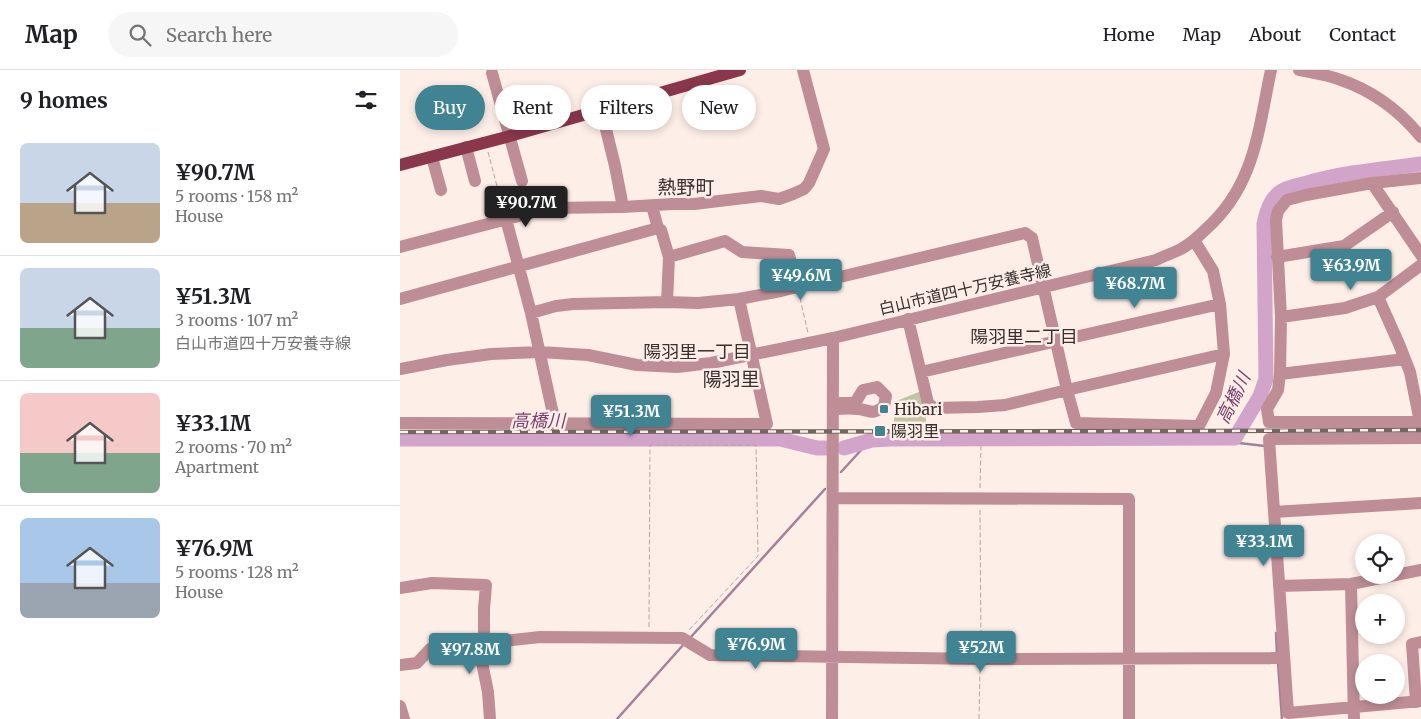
<!DOCTYPE html>
<meta charset="utf-8">
<style>
body{margin:0;font-family:Merriweather,"Noto Sans JP",serif;background:#f6f6f6;color:#202124;height:100vh;display:flex;flex-direction:column;font-size:19px;white-space:nowrap}
*{box-sizing:border-box;margin:0}
p{font-size:16px;color:#757577}
.icon{flex:none;width:28px;height:28px;fill:none;stroke:currentColor;stroke-width:2;stroke-linecap:round;stroke-linejoin:round}
.map{position:relative;flex:1;overflow:hidden}
.drawer{display:flex;flex-direction:column;background:#fff;width:400px}
.drawer>*{flex:none}
.hud{position:absolute;left:15px;top:15px;width:475px;height:45px;display:flex;gap:10px}
.controls{position:absolute;left:955px;top:464px;display:grid;gap:10px}
.controls a{display:grid;place-items:center;width:50px;height:50px;border-radius:50%;background:#fff;box-shadow:0 2px 8px #0003;font-size:25px}
.price{position:absolute;translate:-50% -42px;padding:0 11px;border-radius:5px;background:#408393;color:#fff;font-size:16px;line-height:32px;filter:drop-shadow(0 1px 2px #0008)}
.price::after{content:'';position:absolute;left:50%;top:30px;width:15px;height:11px;margin-left:-8px;background:inherit;clip-path:polygon(0 0,100% 0,50% 100%)}
.price.on{background:#222;color:#fff}
ul{padding:0;list-style:none}
li{display:flex;align-items:center;gap:15px;height:125px;padding:0 20px}
li+li{border-top:1px solid #e0e0e0}
li span{display:grid;place-items:center;flex:none;width:140px;height:100px;border-radius:8px;color:#555}
li>.icon{margin-inline-start:auto}
span .icon{width:60px;height:60px;fill:#fffc;stroke-width:1}
li b{font-size:21px}
h2{display:flex;justify-content:space-between;align-items:center;height:60px;padding:0 20px;font-size:21px}
.chip{padding:0 18px;border-radius:22px;background:#fff;box-shadow:0 2px 8px #0003;font-size:18px;line-height:45px}
.chip.on{background:#408393;color:#fff}
header{display:flex;align-items:center;gap:30px;box-sizing:border-box;height:70px;padding:0 25px;background:#fff;border-bottom:1px solid #e0e0e0}
header strong{font-size:24px}
nav{display:flex;gap:28px;margin-inline-start:auto;font-size:18px}
.search{width:350px;height:45px;background:#f6f6f6;display:flex;align-items:center;gap:12px;box-sizing:border-box;padding:0 18px;border-radius:28px;color:#757577;font-size:19px}
main{display:flex;flex:1;min-height:0}
.map>svg:first-child{display:block}
</style>
<header>
<strong>Map</strong>
<div class="search"><svg class="icon" aria-label="search" viewBox="0 0 24 24"><circle cx="10" cy="10" r="6"/><path d="M15 15l6 6"/></svg>Search here</div>
<nav><a>Home</a><a>Map</a><a>About</a><a>Contact</a></nav>
</header>
<main>
<section class="drawer">
<h2>9 homes<svg class="icon" aria-label="filters" viewBox="0 0 24 24"><path d="M4 7h16M4 17h16"/><circle cx="9" cy="7" r="2"/><circle cx="15" cy="17" r="2"/></svg></h2>
<ul>
<li><span style="background:linear-gradient(#c9d6e8 60%,#b9a48a 0)"><svg class="icon" aria-label="home" viewBox="0 0 24 24"><path d="M3 11l9-7 9 7M6 9v11h12V9"/></svg></span><div><b>¥90.7M</b><p>5 rooms · 158 m²</p><p>House</p></div></li>
<li><span style="background:linear-gradient(#c9d6e8 60%,#7fa58c 0)"><svg class="icon" aria-label="home" viewBox="0 0 24 24"><path d="M3 11l9-7 9 7M6 9v11h12V9"/></svg></span><div><b>¥51.3M</b><p>3 rooms · 107 m²</p><p>白山市道四十万安養寺線</p></div></li>
<li><span style="background:linear-gradient(#f6c9c9 60%,#7fa58c 0)"><svg class="icon" aria-label="home" viewBox="0 0 24 24"><path d="M3 11l9-7 9 7M6 9v11h12V9"/></svg></span><div><b>¥33.1M</b><p>2 rooms · 70 m²</p><p>Apartment</p></div></li>
<li><span style="background:linear-gradient(#a9c7e8 65%,#9aa5b1 0)"><svg class="icon" aria-label="home" viewBox="0 0 24 24"><path d="M3 11l9-7 9 7M6 9v11h12V9"/></svg></span><div><b>¥76.9M</b><p>5 rooms · 128 m²</p><p>House</p></div></li>
</ul>
</section>
<div class="map">
<svg width="1021" height="649" viewBox="0 0 1021 649">
<rect width="100%" height="100%" fill="#feeee8"/>
<path fill="#c1c4a3" d="M 521,321 L 527,355 L 494,355 L 494,332 Z"/>
<g fill="none" stroke-linecap="round" stroke-linejoin="round">
<path stroke="#a4819a" stroke-width="2.5" d="M 835,368 L 839,373 L 865,376
M 441,402 L 463,378 L 472,370
M 876,563 L 877,585
M 290,568 L 425,419
M 878,593 L 882,649
M 217,649 L 284,574"/>
<path stroke="#d2a4c9" stroke-width="15" d="M 0,369 L 380,369 L 417,378 L 425,378
M 444,378 L 472,370 L 490,369 L 835,368 L 860,326 L 866,309 L 864,154 C 866,143 870,130 879,123 C 886,117 899,115 907,113 C 945,102 983,99 1021,94"/>
<path stroke="#b3a7a2" stroke-width="1" stroke-dasharray="5 2.5" stroke-linecap="butt" d="M 88,82 L 103,139
M 400,228 L 408,263
M 580,418 L 581,375
M 580,440 L 581,578
M 249,557 L 250,375 L 356,375 L 358,486 L 289,560
M 579,649 L 580,600"/>
<path stroke="#be8d95" stroke-width="12" d="M 899,0 C 913,3 928,5 941,10 C 973,21 999,40 1021,67
M 92,3 L 122,111
M 201,39 L 215,96 L 223,137
M 66,77 L 75,111
M 32,87 L 41,120
M 972,113 L 1021,108
M 106,149 L 131,243 L 155,353
M 258,158 L 261,160 L 269,187
M 0,177 L 149,138 L 223,137 L 272,134 L 294,134 L 361,126 L 379,129 L 393,124 L 404,119 L 409,113 L 424,79 L 403,0
M 1021,185 L 972,113 L 906,125 L 887,130 L 878,141 L 876,150 L 881,247 L 880,304 L 878,320 L 867,339 L 869,352 L 1021,352
M 877,187 L 944,176 L 993,142
M 978,227 L 999,274 L 1010,302 L 1020,352
M 0,229 L 258,158 L 252,136
M 267,232 L 269,187 L 325,171 L 342,182 L 389,185 L 398,217
M 131,243 L 156,236 L 173,234 L 267,232 L 298,233 L 339,229 L 381,221 L 625,163 L 632,168 L 667,320 L 824,284 L 820,234 L 813,201 L 794,170
M 881,247 L 945,238 L 978,227 L 1021,195
M 508,249 L 528,333 L 534,338 L 578,337 L 605,335 L 667,320 L 676,353 L 799,356 L 816,323 L 824,284
M 0,299 L 47,290 L 91,284 L 140,282 L 188,285 L 237,295 L 277,297 L 311,293 L 433,268 L 756,190 C 764,186 773,183 781,179 C 790,174 798,167 805,160 C 855,116 858,61 871,0
M 521,302 L 820,234
M 880,304 L 1005,289
M 433,339 C 441,339 449,338 458,339 C 470,340 472,346 484,336 L 486,326 L 477,317 L 463,320 L 455,333 L 433,333
M 0,353 L 367,354 L 339,229
M 1021,368 L 869,369 L 888,643 L 1021,631
M 433,428 L 729,429 L 729,649
M 874,442 L 1021,433
M 879,516 L 951,514
M 0,518 L 32,513 L 86,515 L 84,539 L 84,573 L 79,578 L 88,622 L 90,649
M 0,595 L 17,593 L 30,579 L 140,567 L 282,568 L 310,585 L 581,589 L 884,588
M 1016,632 L 1012,574 L 1021,572
M 0,636 L 4,649
M 432,649 L 433,268
M 954,649 L 951,514 L 1021,500"/>
<path stroke="#8a374b" stroke-width="12" d="M 0,95 L 110,66 L 340,0"/>
<defs>
<path id="rail" d="M 0,362 L 807,361 L 1021,360"/>
</defs>
<use href="#rail" stroke="#706662" stroke-width="4.5"/>
<use href="#rail" stroke="#feeee8" stroke-width="2.5" stroke-dasharray="8" stroke-linecap="butt"/>
</g>
<g fill="#408393" stroke="#feeee8" stroke-width="2">
<rect x="479" y="334" width="10" height="10" rx="2.5"/>
<rect x="474" y="355" width="12" height="12" rx="2.5"/>
</g>
<g text-anchor="middle" dominant-baseline="central" stroke-width="5" stroke-linejoin="round" paint-order="stroke">
<g font-size="16" fill="#38302d" stroke="#feeee8">
<text transform="translate(565 219) rotate(-13)">白山市道四十万安養寺線</text>
</g>
<g font-size="16" fill="#38302d" stroke="#feeee8" text-anchor="start">
<text x="494" y="339">Hibari</text>
<text x="491" y="361">陽羽里</text>
</g>
<g font-size="18" fill="#38302d" stroke="#feeee8">
<text x="624" y="266">陽羽里二丁目</text>
<text x="297" y="281">陽羽里一丁目</text>
</g>
<g font-size="18" font-style="italic" fill="#783e6e" stroke="#feeee8">
<text transform="translate(833 328) rotate(-64)">高橋川</text>
<text x="138" y="350">高橋川</text>
</g>
<g font-size="19" fill="#38302d" stroke="#feeee8">
<text x="286" y="117">熱野町</text>
<text x="331" y="309">陽羽里</text>
</g>
</g>
</svg>
<div class="controls">
<a><svg class="icon" aria-label="locate" viewBox="0 0 24 24"><circle cx="12" cy="12" r="6"/><path d="M12 2v4M12 18v4M2 12h4M18 12h4"/></svg></a>
<a>+</a>
<a>−</a>
</div>
<b class="price on" style="left:126px;top:158px">¥90.7M</b>
<b class="price" style="left:951px;top:221px">¥63.9M</b>
<b class="price" style="left:401px;top:231px">¥49.6M</b>
<b class="price" style="left:735px;top:239px">¥68.7M</b>
<b class="price" style="left:231px;top:367px">¥51.3M</b>
<b class="price" style="left:864px;top:497px">¥33.1M</b>
<b class="price" style="left:356px;top:600px">¥76.9M</b>
<b class="price" style="left:581px;top:603px">¥52M</b>
<b class="price" style="left:70px;top:605px">¥97.8M</b>
<div class="hud">
<a class="chip on">Buy</a>
<a class="chip">Rent</a>
<a class="chip">Filters</a>
<a class="chip">New</a>
</div>
</div>
</main>
